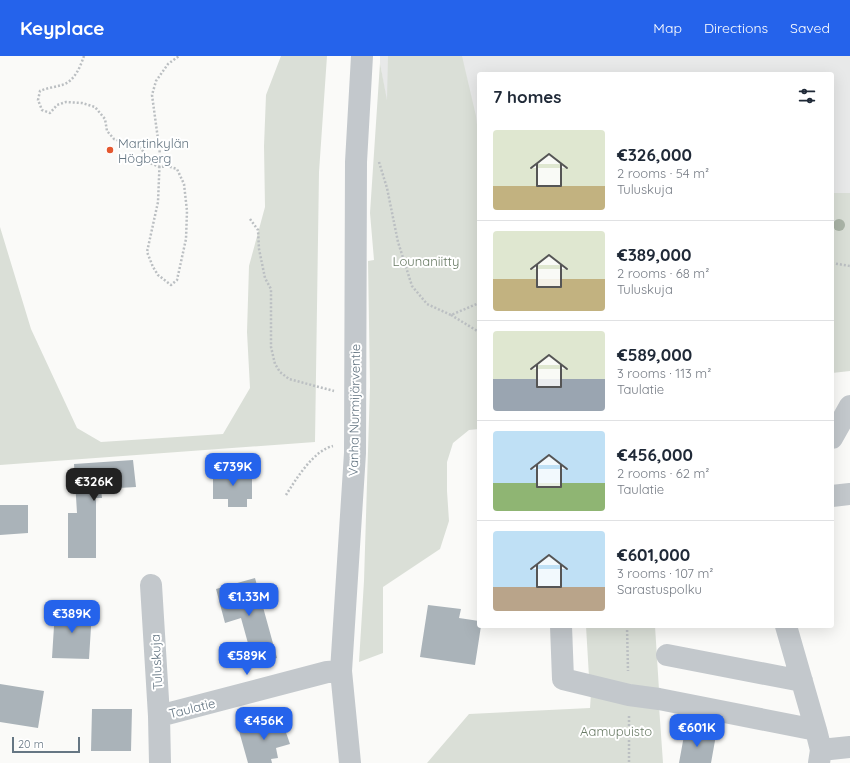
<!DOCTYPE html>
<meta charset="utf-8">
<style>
body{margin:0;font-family:Quicksand,sans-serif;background:#f6f6f7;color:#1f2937;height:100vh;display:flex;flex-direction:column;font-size:15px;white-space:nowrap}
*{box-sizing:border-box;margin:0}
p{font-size:13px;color:#747a83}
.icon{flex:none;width:22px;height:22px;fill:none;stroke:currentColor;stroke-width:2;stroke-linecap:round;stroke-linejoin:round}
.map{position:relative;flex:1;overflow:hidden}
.details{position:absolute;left:477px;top:16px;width:357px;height:556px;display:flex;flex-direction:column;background:#fff;border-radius:4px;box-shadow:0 4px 16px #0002}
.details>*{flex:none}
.scale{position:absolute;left:12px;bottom:10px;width:68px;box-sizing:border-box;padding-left:4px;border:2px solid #657683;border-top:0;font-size:11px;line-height:14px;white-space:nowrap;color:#657683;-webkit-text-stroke:3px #fff;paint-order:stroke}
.price{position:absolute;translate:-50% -34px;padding:0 9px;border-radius:8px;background:#2563eb;color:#fff;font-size:13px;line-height:26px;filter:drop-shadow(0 1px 2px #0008)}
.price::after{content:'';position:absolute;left:50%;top:24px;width:12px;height:9px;margin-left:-6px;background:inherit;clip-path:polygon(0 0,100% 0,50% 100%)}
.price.on{background:#222;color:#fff}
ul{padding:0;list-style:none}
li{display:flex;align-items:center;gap:12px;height:100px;padding:0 16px}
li+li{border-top:1px solid #e0e1e3}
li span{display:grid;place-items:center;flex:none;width:112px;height:80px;border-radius:4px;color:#555}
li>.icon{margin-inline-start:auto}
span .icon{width:48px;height:48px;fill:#fffc;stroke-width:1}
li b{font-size:17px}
h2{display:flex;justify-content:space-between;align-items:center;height:48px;padding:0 16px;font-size:17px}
header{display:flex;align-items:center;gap:24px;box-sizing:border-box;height:56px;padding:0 20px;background:#2563eb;color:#fff}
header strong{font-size:19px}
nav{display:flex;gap:22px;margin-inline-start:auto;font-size:14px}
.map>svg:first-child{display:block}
</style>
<header>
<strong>Keyplace</strong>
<nav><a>Map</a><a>Directions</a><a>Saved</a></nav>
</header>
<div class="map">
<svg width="850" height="707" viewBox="0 0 850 707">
<rect width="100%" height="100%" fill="#fafaf8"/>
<path fill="#e8e9e9" d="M 380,0 L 850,0 L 850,159 L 832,158 L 832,18 L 479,18 L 479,151 L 405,150 L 380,7 Z"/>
<path fill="#dadfd7" d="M 281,0 L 327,0 L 319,116 L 315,386 L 0,409 L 0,171 L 31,273 L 77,372 L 101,386 L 223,378 L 250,332 L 247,276 L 249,210 L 265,151 L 264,90 L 266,39 Z
M 388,0 L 462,0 L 476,60 L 479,86 L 479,373 L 469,374 L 453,387 L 447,406 L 447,435 L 449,465 L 440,493 L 383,531 L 383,597 L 359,606 L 364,525 L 370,330 L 368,205 L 374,204 L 370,157 L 380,7 L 387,44 Z
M 832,137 L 850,137 L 850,315 L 832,317 Z
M 586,570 L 655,570 L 659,634 L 589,621 Z
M 591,637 L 659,650 L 663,707 L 427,707 L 469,658 L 590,652 Z"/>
<path fill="#aab3b9" d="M 133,404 L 136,431 L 101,433 L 102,442 L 96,442 L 96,502 L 68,502 L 68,457 L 77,457 L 74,408 Z
M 213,415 L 252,415 L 252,443 L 247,443 L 247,451 L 228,451 L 228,443 L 213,443 Z
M 0,449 L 28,449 L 28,477 L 0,479 Z
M 255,522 L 277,602 L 254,609 L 241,562 L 225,567 L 216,533 Z
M 428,549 L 461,553 L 459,562 L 479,565 L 479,570 L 481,570 L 475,609 L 420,601 Z
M 55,554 L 92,555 L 89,603 L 52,602 Z
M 0,628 L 44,635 L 38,672 L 0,666 Z
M 92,653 L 132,653 L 131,695 L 91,695 Z
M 281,662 L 290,688 L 276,692 L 278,702 L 271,703 L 272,707 L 248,707 L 239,675 Z
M 685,674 L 716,679 L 711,707 L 679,707 Z"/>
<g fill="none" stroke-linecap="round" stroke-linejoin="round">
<path stroke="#bbbfc2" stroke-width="2.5" stroke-dasharray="2 2" stroke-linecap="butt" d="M 84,0 C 80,11 75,25 62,29 C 55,31 47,32 40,35 L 38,44 L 42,54 L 50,57 L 57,49 L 66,46 L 82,47 L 95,51 L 105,63 L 107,75 L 114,83 L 141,92 L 150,107 L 160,111 L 167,110 L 177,113 L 184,128 L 187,155 L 186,183 L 177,224 L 171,229 L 158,219 L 153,211 L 147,196 L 158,146 L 160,98 L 152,39 L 156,25 L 168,8 L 179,0
M 379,106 L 387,132 L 398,186 L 412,230 L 427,248 L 451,259 L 479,247
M 250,163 L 258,174 L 259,193 L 265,222 L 271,233 L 271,291 L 275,308 L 280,316 L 289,323 L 334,335
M 832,207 L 850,210
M 451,259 L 479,276
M 286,439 C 296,423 314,394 333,390
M 627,570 L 628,615
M 629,660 L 629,707"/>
<path stroke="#c3c8cc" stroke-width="22" d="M 832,382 L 850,350
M 832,440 L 850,438
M 151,529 L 159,660 L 160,707
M 561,570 L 563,623 L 629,639 L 659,643 L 816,674 L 821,694 L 819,707
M 786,570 L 816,674
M 667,599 L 802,625
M 159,660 L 327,616 L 341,615
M 821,694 L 850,691
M 350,707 L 341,615 L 355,397 L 356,106 L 362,0"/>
</g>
<circle fill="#aab4a7" cx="839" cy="169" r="6"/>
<circle fill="#e4572e" stroke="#fff" stroke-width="1.5" cx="110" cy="94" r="4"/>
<g text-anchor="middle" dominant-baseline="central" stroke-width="4" stroke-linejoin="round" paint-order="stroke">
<g font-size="13" fill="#657683" stroke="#fff" text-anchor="start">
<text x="118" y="87">Martinkylän<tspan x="118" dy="15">Högberg</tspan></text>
</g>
<g font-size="13" fill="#687a64" stroke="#fff">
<text x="426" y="205">Lounaniitty</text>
<text x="616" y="675">Aamupuisto</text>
</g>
<g font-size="13" fill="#657683" stroke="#fff">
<text transform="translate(354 354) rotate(-89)">Vanha Nurmijärventie</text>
<text transform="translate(156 606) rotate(-93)">Tuluskuja</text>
<text transform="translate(192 652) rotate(-14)">Taulatie</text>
</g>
</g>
</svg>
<div class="scale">20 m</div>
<b class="price" style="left:233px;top:431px">€739K</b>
<b class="price on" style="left:94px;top:446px">€326K</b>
<b class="price" style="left:249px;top:561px">€1.33M</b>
<b class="price" style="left:72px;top:578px">€389K</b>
<b class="price" style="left:247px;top:620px">€589K</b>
<b class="price" style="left:264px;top:685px">€456K</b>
<b class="price" style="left:697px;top:692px">€601K</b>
<section class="details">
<h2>7 homes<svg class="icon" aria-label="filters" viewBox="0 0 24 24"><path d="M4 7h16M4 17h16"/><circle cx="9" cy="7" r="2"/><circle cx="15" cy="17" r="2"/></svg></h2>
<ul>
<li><span style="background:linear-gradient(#dfe7d0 70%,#c2b280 0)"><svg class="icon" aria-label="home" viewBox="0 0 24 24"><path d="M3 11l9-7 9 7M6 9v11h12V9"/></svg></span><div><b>€326,000</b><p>2 rooms · 54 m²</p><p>Tuluskuja</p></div></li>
<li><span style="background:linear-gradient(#dfe7d0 60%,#c2b280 0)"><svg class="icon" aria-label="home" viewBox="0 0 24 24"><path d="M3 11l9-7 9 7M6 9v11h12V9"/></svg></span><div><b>€389,000</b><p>2 rooms · 68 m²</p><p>Tuluskuja</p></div></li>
<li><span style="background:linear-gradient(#dfe7d0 60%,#9aa5b1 0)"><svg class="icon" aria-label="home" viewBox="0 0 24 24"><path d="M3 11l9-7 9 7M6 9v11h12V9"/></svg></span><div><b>€589,000</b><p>3 rooms · 113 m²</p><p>Taulatie</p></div></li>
<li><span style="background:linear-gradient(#bfe0f5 65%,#8fb573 0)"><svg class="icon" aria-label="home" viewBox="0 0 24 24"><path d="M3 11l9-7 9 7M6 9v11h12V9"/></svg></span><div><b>€456,000</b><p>2 rooms · 62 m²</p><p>Taulatie</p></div></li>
<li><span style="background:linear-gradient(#bfe0f5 70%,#b9a48a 0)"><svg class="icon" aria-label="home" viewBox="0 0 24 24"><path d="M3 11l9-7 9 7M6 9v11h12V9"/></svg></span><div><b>€601,000</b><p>3 rooms · 107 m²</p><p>Sarastuspolku</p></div></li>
</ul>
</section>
</div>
